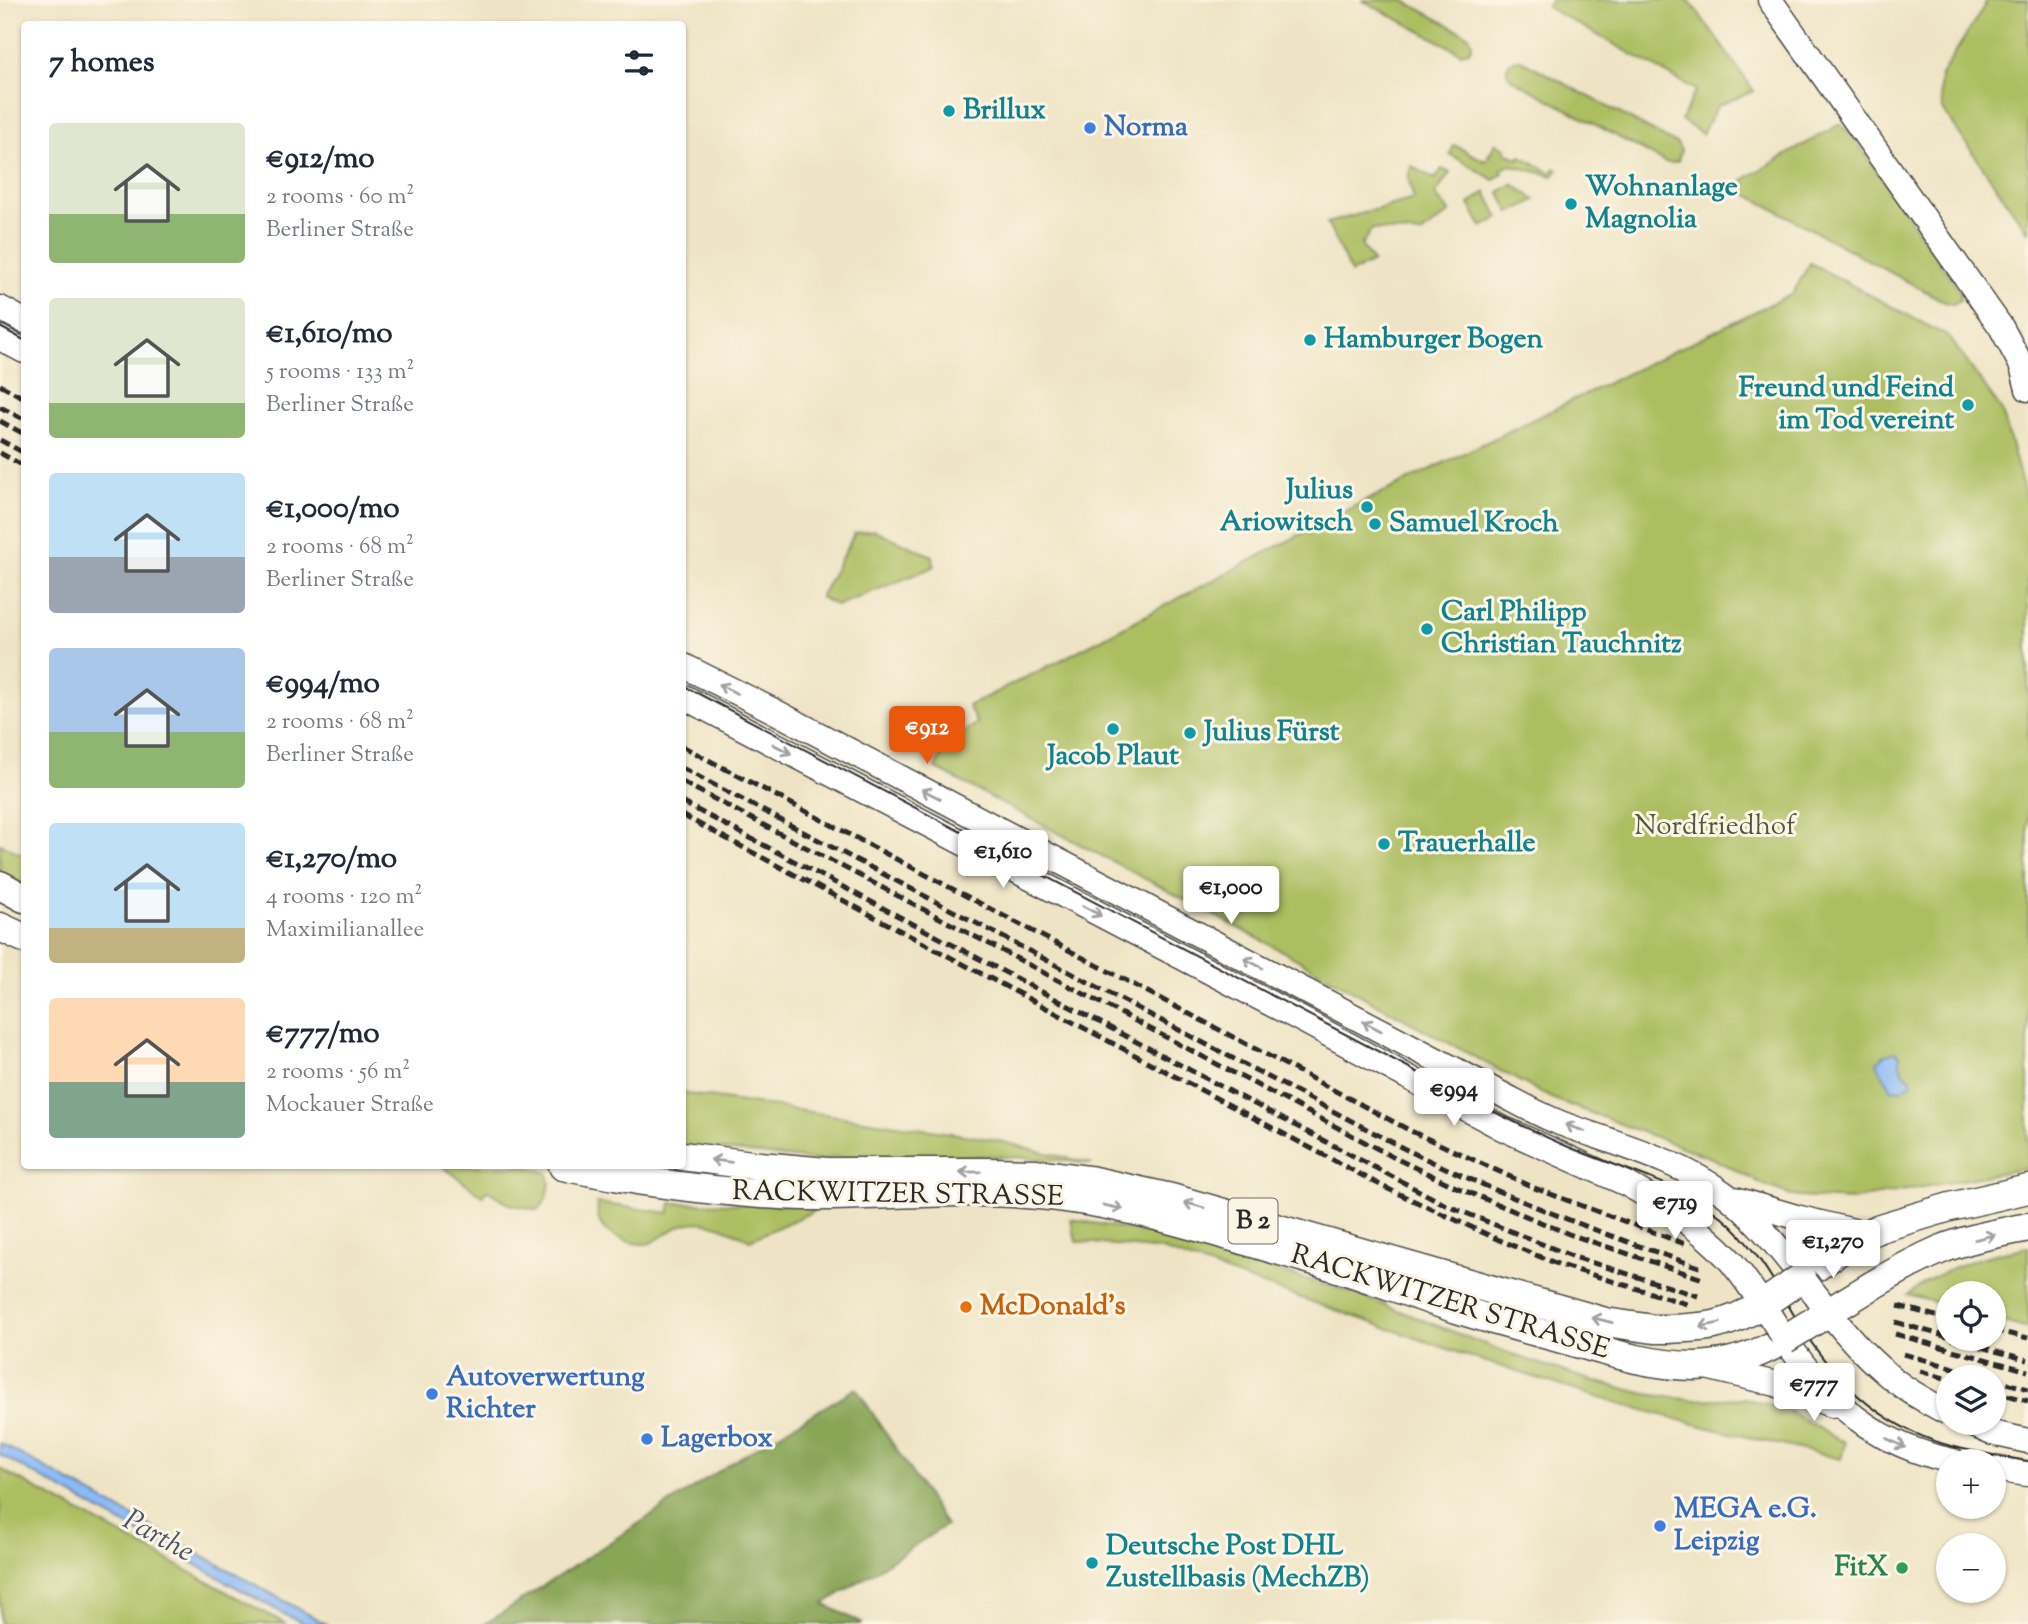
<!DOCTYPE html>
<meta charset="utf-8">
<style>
body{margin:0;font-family:"Sorts Mill Goudy",serif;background:#f6f6f7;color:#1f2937;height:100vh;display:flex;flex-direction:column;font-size:26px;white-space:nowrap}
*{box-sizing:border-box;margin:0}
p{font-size:23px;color:#747a83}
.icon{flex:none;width:38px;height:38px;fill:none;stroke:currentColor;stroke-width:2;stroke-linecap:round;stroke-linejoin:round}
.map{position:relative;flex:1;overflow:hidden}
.sheet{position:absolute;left:21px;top:21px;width:665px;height:1148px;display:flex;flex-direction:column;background:#fff;border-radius:7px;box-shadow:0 2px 5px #0004}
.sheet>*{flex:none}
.buttons{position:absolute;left:1936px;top:1281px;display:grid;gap:14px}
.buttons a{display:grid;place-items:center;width:70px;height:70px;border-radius:50%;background:#fff;box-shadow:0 2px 5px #0004;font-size:35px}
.price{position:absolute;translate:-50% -60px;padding:0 16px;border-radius:7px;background:#fff;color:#222;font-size:23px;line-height:46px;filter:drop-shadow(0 2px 4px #0008)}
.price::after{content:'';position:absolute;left:50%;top:42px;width:21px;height:16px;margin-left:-10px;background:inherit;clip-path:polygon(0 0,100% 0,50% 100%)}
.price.on{background:#ea580c;color:#fff}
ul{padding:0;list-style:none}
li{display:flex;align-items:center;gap:21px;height:175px;padding:0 28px}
li span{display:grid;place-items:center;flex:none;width:196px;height:140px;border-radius:7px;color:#555}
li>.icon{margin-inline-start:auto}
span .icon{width:84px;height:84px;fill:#fffc;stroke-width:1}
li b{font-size:30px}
h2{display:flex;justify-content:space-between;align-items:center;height:84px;padding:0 28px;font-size:30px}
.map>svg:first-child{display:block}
</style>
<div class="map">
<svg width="2028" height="1624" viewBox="0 0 2028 1624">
<rect width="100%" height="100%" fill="#fcf5e5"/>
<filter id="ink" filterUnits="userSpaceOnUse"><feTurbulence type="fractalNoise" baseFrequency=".0143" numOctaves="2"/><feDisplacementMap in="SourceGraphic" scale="14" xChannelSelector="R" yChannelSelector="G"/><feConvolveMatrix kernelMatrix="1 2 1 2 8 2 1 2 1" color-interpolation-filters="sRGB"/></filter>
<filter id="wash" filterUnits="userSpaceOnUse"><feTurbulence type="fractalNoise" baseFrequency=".00686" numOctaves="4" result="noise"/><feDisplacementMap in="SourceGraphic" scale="28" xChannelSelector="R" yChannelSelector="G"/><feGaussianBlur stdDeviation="1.57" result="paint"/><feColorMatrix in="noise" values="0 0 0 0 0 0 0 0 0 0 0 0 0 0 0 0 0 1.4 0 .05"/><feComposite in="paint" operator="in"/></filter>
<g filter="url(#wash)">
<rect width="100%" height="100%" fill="#eee4c5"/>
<path fill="#acbe61" stroke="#6c7446" stroke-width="2" d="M 1362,0 L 1403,0 L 1469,36 C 1473,42 1473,45 1469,51 L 1461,53 Z
M 1552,0 L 1689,0 L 1754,91 L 1717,106 L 1702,134 L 1681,120 L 1696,90 L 1547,7 Z
M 1988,0 L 2028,0 L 2028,232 L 1943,110 L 1940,89 L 1941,75 Z
M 1515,60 L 1521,60 L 1677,144 L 1681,150 L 1678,161 L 1673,163 L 1666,163 L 1513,80 C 1506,74 1505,69 1510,62 Z
M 1840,124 L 1853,136 L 1960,292 L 1960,300 L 1953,304 L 1947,303 L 1748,195 L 1742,190 L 1742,182 L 1748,177 Z
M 1496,143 L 1506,149 L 1505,152 L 1518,159 L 1521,156 L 1551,173 L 1555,168 L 1558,170 L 1553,176 L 1510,165 L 1501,170 L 1503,173 L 1494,180 L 1450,154 L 1454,145 L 1485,161 L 1490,157 L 1488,156 Z
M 1411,166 L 1435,179 L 1442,169 L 1450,173 L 1435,195 L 1450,212 L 1421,234 L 1372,229 L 1361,245 L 1373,262 L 1351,273 L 1327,223 L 1414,199 L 1408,178 Z
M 1513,184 L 1535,200 L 1510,213 L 1499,192 Z
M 1486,192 L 1499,218 L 1482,227 L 1469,204 Z
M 1810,263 L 1949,337 L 2002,411 L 2028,505 L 2028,1168 L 1851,1200 L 1797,1197 L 1764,1185 L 1714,1159 L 1551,1098 L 1373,1002 L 1282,951 L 935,768 L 945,748 L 977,723 L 968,706 L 1057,662 L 1347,510 L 1793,293 Z
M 874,530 L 932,556 L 934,567 L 837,606 L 820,597 L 855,533 Z
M 0,844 L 24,855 L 24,887 L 0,873 Z
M 682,1093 L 991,1139 L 1092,1164 C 1007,1152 921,1157 836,1157 L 819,1161 L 683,1145 Z
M 442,1166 L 526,1166 L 548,1173 C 552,1185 548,1202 537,1210 L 509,1204 L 487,1190 L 483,1196 Z
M 597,1203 L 669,1213 L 671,1203 L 819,1205 L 812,1212 L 750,1240 C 732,1231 710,1219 689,1223 C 674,1226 663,1238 650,1243 C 635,1247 603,1235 599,1220 C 597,1215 598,1209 597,1203 Z
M 1071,1219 L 1152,1234 L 1354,1293 L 1510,1354 L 1590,1380 L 1646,1394 L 1692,1400 L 1744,1398 L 1785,1409 L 1845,1443 L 1841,1459 L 1713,1429 L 1600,1398 L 1474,1358 L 1162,1250 L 1076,1241 Z
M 2028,1247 L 2028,1329 L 1993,1319 L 1993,1293 L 1948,1293 L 1948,1306 L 1908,1295 C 1942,1266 1985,1255 2028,1247 Z
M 0,1469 L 286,1624 L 0,1624 Z"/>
<path fill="#89a557" stroke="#5a6841" stroke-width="2" d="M 856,1388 L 946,1525 L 824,1604 L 863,1624 L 485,1624 L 739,1458 Z"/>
<path fill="#8ab9f5" stroke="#5a7290" stroke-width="2" d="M 1896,1052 L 1900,1056 C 1899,1068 1902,1071 1911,1079 L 1911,1084 L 1901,1090 L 1891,1089 C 1888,1079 1878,1071 1877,1062 L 1885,1055 Z
M 0,1443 L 326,1624 L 305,1624 L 286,1615 L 0,1455 Z"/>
</g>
<g filter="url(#ink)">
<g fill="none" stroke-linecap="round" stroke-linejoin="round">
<defs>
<path id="secondary" d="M 1770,0 L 2001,327 L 2022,366 L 2028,389
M 0,308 L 24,321
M 0,338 L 24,351
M 682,665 L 774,711 L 1507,1097 C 1524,1106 1542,1116 1560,1123 C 1616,1144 1677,1159 1726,1195 C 1756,1218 1779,1249 1802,1277
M 682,696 L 1306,1022 L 1502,1128 L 1627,1184
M 1735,1199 L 1796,1217 L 1866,1234
M 1785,1339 C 1828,1403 1876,1445 1953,1461
M 1706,1367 L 1776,1384 L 1832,1405
M 1969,1423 L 1992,1433 L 2028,1441
M 1993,1469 L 2028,1474"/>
<path id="primary" d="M 0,885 L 24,898
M 0,927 L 24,938
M 682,1156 L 760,1166 L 827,1172 L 985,1172 L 1037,1173 L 1089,1180 L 1171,1198 L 1605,1322 L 1654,1329 L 1669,1329
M 563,1166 C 589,1172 616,1176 643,1181 C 705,1190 768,1197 831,1196 C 896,1195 962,1189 1026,1194 C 1122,1200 1216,1233 1308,1259 C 1359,1273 1407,1293 1457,1309 C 1493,1321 1530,1330 1566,1340 C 1608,1352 1651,1366 1695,1366 C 1728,1365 1757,1356 1785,1339
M 1802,1277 L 1855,1240 L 1880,1228 L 1950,1207 L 2028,1189
M 1873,1285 C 1895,1272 1918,1259 1942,1249 C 1969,1238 1999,1233 2028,1227"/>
</defs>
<use href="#secondary" stroke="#484742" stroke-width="27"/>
<use href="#primary" stroke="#484742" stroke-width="31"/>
<use href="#secondary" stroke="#fff" stroke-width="24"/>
<use href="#primary" stroke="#fff" stroke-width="28"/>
<path stroke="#2b2b2b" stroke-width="2" d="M 0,327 L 24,340
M 682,685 L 1423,1075 C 1472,1100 1520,1127 1571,1148 C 1621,1169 1676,1182 1720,1216 C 1754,1244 1776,1284 1798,1322 C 1835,1383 1885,1430 1955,1447 C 1979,1453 2004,1457 2028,1461"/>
<path stroke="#2b2b2b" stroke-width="5" stroke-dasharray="10 5" stroke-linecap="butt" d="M 0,385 L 24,398
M 0,407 L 24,419
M 0,421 L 24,434
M 0,440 L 24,453
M 0,453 L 24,466
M 682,746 L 1411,1131 L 1537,1189 L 1685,1244
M 682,768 L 1403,1148 C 1500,1195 1599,1233 1702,1268
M 682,782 L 1397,1159 L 1456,1187 L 1569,1234 L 1703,1279
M 682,802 L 1446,1205 L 1574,1257 L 1698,1296
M 682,815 L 1384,1187 L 1497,1239 L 1560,1265 L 1690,1305
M 1898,1306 L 1948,1319
M 1895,1322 L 1948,1337
M 1993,1330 L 2028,1338
M 1895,1334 L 2028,1371
M 1952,1339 L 2028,1360
M 1903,1354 L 1986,1377
M 1920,1371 L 1948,1379
M 1993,1379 L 2028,1389
M 1993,1391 L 2028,1401"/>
<defs>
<path id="secondary-bridge" d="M 1627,1184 C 1664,1205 1699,1227 1728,1258 C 1750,1283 1767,1312 1785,1339
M 1802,1277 C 1826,1308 1850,1342 1880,1368 C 1900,1387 1924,1400 1948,1413"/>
<path id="primary-bridge" d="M 1669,1329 C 1684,1328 1699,1328 1714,1325 C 1746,1318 1776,1296 1802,1277
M 1785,1339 L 1873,1285"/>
</defs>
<use href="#secondary-bridge" stroke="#484742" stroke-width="27" stroke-linecap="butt"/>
<use href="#primary-bridge" stroke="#484742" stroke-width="31" stroke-linecap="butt"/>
<use href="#secondary-bridge" stroke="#fff" stroke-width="24"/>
<use href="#primary-bridge" stroke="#fff" stroke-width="28"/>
</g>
<defs><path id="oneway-shaft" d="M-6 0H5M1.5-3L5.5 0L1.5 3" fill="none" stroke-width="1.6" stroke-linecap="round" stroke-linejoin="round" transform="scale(1.75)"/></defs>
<g stroke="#a0a0a0">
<use href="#oneway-shaft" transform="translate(728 689) rotate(-153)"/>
<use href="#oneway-shaft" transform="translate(782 749) rotate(28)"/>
<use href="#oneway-shaft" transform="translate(931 794) rotate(-153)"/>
<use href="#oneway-shaft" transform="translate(1092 911) rotate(28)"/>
<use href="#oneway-shaft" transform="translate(1253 963) rotate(-152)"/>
<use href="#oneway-shaft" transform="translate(1372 1026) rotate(-152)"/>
<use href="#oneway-shaft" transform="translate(1575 1128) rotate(-161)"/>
<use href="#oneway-shaft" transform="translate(721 1161) rotate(-172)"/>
<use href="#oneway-shaft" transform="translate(970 1172) rotate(179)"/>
<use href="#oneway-shaft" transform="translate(1194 1205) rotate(-164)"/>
<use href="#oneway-shaft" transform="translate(1113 1207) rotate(12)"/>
<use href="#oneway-shaft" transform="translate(1985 1237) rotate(-14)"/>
<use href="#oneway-shaft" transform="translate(1602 1320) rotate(-166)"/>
<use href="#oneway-shaft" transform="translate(1710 1325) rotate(169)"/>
<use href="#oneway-shaft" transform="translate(1896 1443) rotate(26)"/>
</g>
</g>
<g fill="#0f9aa8" stroke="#fcf5e5" stroke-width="2.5">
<circle cx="949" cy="111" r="7"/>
<circle cx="1571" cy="204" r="7"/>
<circle cx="1310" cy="340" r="7"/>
<circle cx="1968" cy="405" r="7"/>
<circle cx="1367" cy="507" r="7"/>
<circle cx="1375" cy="524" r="7"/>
<circle cx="1427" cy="629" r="7"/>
<circle cx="1113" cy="729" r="7"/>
<circle cx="1190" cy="733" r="7"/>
<circle cx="1384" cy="844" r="7"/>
<circle cx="1092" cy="1563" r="7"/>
</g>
<g fill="#3f7fe0" stroke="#fcf5e5" stroke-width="2.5">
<circle cx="1090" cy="128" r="7"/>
<circle cx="432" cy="1394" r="7"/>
<circle cx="647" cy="1439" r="7"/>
<circle cx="1660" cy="1526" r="7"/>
</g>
<circle fill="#e8710a" stroke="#fcf5e5" stroke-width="2.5" cx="966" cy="1307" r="7"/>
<circle fill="#2e9e5b" stroke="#fcf5e5" stroke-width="2.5" cx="1902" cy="1568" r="7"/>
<g text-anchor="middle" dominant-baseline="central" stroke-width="6" stroke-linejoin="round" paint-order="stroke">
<rect fill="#fcf5e5" stroke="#6a6863" stroke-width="2" x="1228.5" y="1198.5" width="49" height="45" rx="5"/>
<g font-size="26" font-weight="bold" fill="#2b2b2b">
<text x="1253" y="1221">B 2</text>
</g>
<g font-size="28" font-weight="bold" fill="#0d838f" stroke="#fcf5e5" text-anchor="start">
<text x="963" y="111">Brillux</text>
<text x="1585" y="188">Wohnanlage<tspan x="1585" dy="32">Magnolia</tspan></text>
<text x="1324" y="340">Hamburger Bogen</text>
<text x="1954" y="389" text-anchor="end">Freund und Feind<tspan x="1954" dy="32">im Tod vereint</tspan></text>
<text x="1353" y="491" text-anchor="end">Julius<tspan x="1353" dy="32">Ariowitsch</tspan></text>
<text x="1389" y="524">Samuel Kroch</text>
<text x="1441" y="613">Carl Philipp<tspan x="1441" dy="32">Christian Tauchnitz</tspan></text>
<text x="1204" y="733">Julius Fürst</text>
<text x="1113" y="757" text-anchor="middle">Jacob Plaut</text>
<text x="1398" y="844">Trauerhalle</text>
<text x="1106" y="1547">Deutsche Post DHL<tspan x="1106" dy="32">Zustellbasis (MechZB)</tspan></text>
</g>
<g font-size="28" font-weight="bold" fill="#366cbe" stroke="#fcf5e5" text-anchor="start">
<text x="1104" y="128">Norma</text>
<text x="446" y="1378">Autoverwertung<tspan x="446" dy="32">Richter</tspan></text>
<text x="661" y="1439">Lagerbox</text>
<text x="1674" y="1510">MEGA e.G.<tspan x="1674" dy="32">Leipzig</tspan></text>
</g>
<g font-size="28" fill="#52573b" stroke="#fcf5e5">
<text x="1715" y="827">Nordfriedhof</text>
</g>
<g font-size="28" fill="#2b2b2b" stroke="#fcf5e5">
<text transform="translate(898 1195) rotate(1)">RACKWITZER STRASSE</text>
<text transform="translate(1450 1303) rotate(17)">RACKWITZER STRASSE</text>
</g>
<g font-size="28" font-weight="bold" fill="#c56008" stroke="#fcf5e5" text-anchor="start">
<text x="980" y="1307">McDonald's</text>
</g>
<g font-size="28" font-weight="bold" fill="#27864d" stroke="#fcf5e5" text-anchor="end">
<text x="1888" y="1568">FitX</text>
</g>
<g font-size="30" font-style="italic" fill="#485668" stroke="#fcf5e5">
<text transform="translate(158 1537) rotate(29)">Parthe</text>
</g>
</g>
</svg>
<div class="buttons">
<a><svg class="icon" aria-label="locate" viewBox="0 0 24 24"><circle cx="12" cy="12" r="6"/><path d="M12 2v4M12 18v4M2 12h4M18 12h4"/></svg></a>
<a><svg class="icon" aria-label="layers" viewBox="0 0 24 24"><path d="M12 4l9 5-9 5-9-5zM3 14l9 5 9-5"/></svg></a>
<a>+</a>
<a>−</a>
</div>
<b class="price on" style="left:927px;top:766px">€912</b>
<b class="price" style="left:1003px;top:890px">€1,610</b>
<b class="price" style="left:1231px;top:926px">€1,000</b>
<b class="price" style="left:1454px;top:1128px">€994</b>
<b class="price" style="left:1675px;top:1241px">€719</b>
<b class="price" style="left:1833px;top:1280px">€1,270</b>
<b class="price" style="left:1814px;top:1423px">€777</b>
<section class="sheet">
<h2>7 homes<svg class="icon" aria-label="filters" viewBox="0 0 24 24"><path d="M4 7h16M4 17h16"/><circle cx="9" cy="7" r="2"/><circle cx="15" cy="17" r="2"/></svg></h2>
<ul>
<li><span style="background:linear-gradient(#dfe7d0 65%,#8fb573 0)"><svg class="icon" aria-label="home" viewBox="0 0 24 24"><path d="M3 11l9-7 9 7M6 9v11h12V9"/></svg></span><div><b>€912/mo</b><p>2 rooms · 60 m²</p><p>Berliner Straße</p></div></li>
<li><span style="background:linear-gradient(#dfe7d0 75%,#8fb573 0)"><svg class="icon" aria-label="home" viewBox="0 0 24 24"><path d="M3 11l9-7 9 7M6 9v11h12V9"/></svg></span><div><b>€1,610/mo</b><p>5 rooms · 133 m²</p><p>Berliner Straße</p></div></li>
<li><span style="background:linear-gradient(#bfe0f5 60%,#9aa5b1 0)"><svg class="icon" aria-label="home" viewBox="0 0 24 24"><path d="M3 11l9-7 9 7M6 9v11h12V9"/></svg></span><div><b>€1,000/mo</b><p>2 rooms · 68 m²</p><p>Berliner Straße</p></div></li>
<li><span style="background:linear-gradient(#a9c7e8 60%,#8fb573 0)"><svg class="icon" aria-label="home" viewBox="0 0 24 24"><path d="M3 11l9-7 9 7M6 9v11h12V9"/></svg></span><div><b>€994/mo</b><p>2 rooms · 68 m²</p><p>Berliner Straße</p></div></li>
<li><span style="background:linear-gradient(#bfe0f5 75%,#c2b280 0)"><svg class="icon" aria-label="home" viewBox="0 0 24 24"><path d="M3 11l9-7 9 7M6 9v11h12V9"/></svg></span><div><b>€1,270/mo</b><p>4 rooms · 120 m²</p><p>Maximilianallee</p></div></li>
<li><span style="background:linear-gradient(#ffd9b3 60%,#7fa58c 0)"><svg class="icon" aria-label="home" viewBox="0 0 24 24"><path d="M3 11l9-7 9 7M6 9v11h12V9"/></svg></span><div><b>€777/mo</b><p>2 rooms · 56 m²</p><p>Mockauer Straße</p></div></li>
</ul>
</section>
</div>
